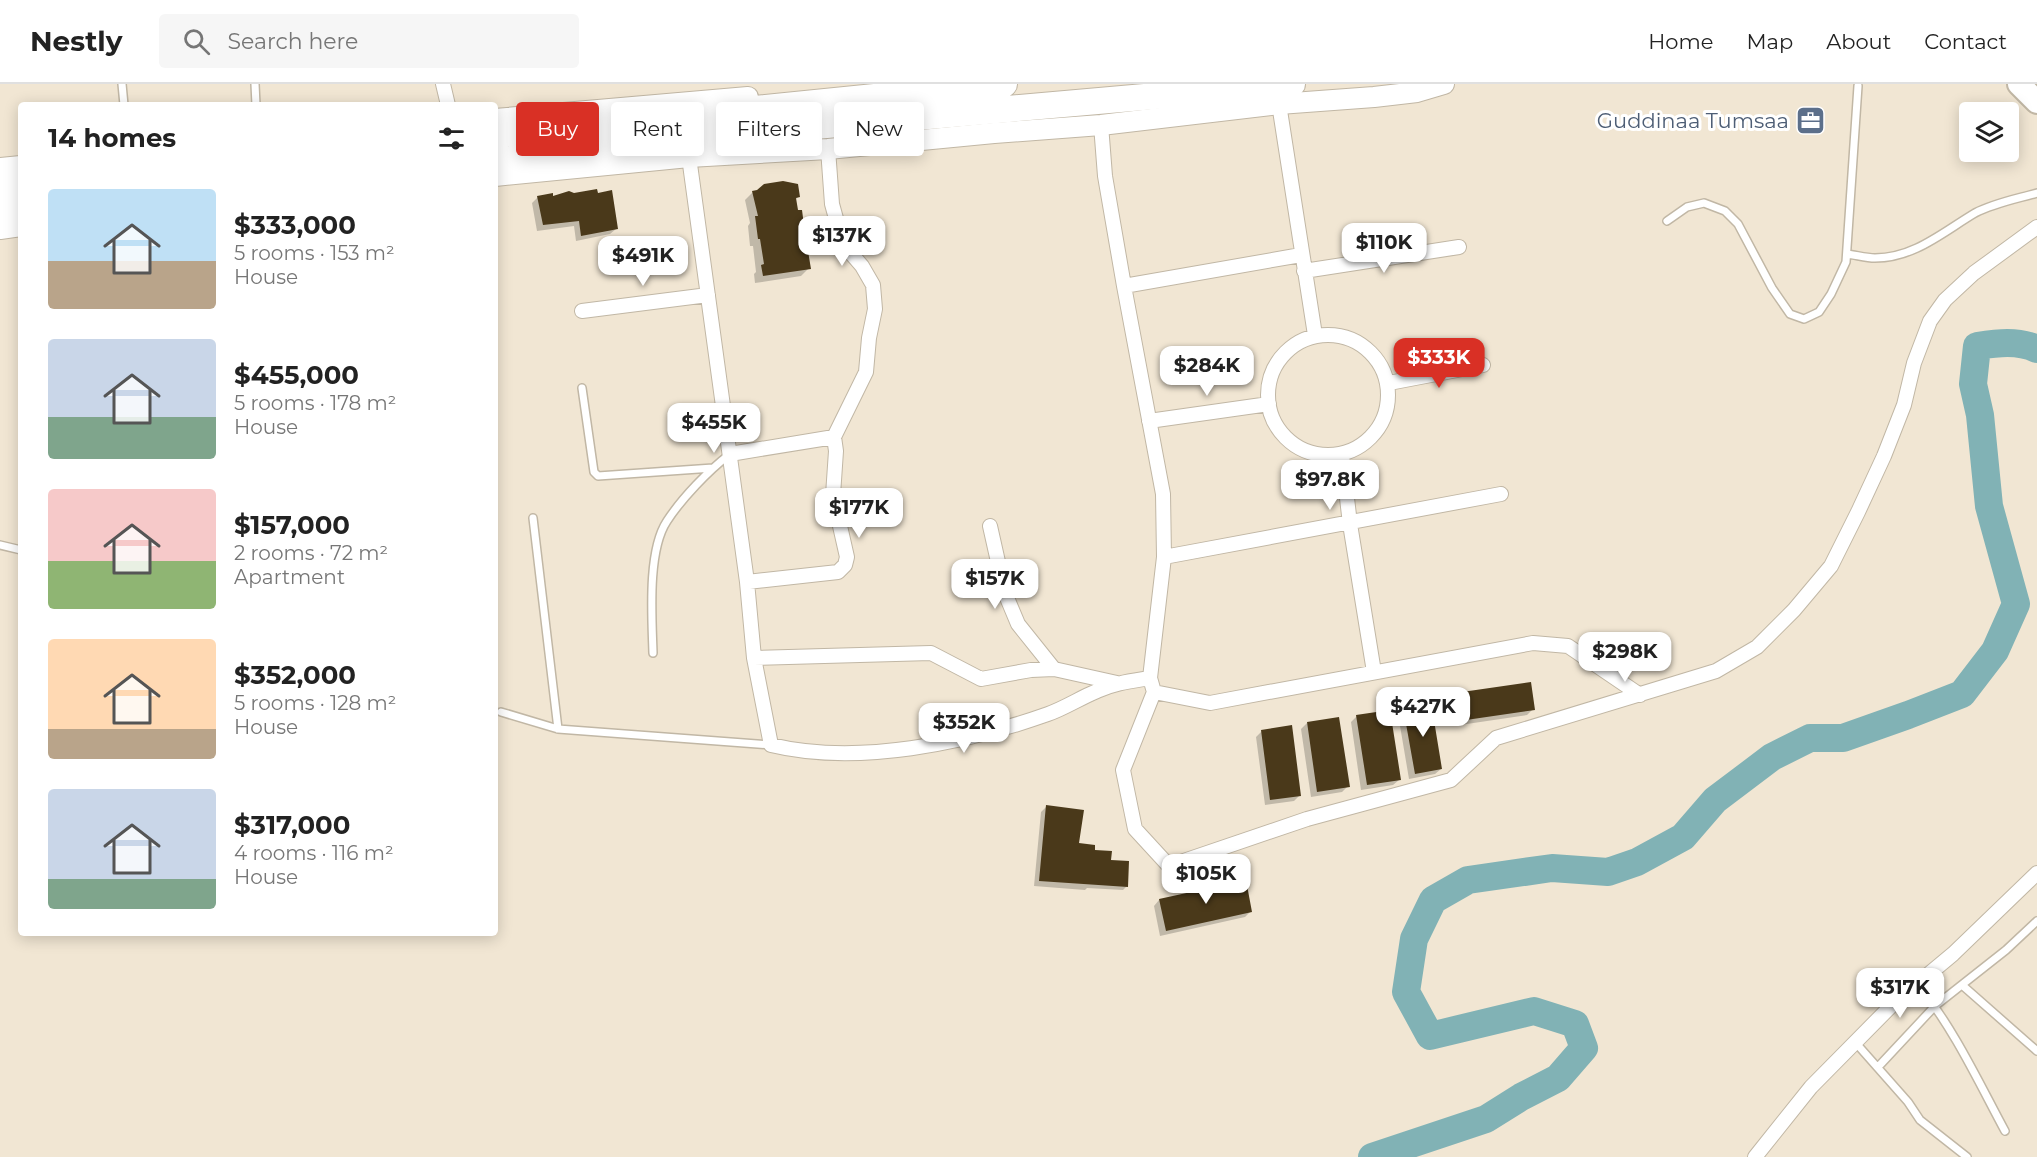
<!DOCTYPE html>
<meta charset="utf-8">
<style>
body{margin:0;font-family:Montserrat,sans-serif;background:#f6f6f6;color:#222;height:100vh;display:flex;flex-direction:column;font-size:22px;white-space:nowrap}
*{box-sizing:border-box;margin:0}
p{font-size:20px;color:#767676}
.icon{flex:none;width:33px;height:33px;fill:none;stroke:currentColor;stroke-width:2;stroke-linecap:round;stroke-linejoin:round}
.map{position:relative;flex:1;overflow:hidden}
.side{position:absolute;left:18px;top:18px;width:480px;height:834px;display:flex;flex-direction:column;background:#fff;border-radius:6px;box-shadow:0 3px 15px #0003}
.side>*{flex:none}
.guide{position:absolute;left:516px;top:18px;width:570px;height:54px;display:flex;gap:12px}
.fabs{position:absolute;left:1959px;top:18px;display:grid;gap:12px}
.fabs a{display:grid;place-items:center;width:60px;height:60px;border-radius:6px;background:#fff;box-shadow:0 3px 15px #0003;font-size:30px}
.price{position:absolute;translate:-50% -51px;padding:0 14px;border-radius:12px;background:#fff;color:#222;font-size:20px;line-height:39px;filter:drop-shadow(0 2px 3px #0008)}
.price::after{content:'';position:absolute;left:50%;top:36px;width:18px;height:14px;margin-left:-9px;background:inherit;clip-path:polygon(0 0,100% 0,50% 100%)}
.price.on{background:#d93025;color:#fff}
ul{padding:0;list-style:none}
li{display:flex;align-items:center;gap:18px;height:150px;padding:0 30px}
li span{display:grid;place-items:center;flex:none;width:168px;height:120px;border-radius:6px;color:#555}
li>.icon{margin-inline-start:auto}
span .icon{width:72px;height:72px;fill:#fffc;stroke-width:1}
li b{font-size:26px}
h2{display:flex;justify-content:space-between;align-items:center;height:72px;padding:0 30px;font-size:26px}
.tag{padding:0 21px;border-radius:6px;background:#fff;box-shadow:0 3px 15px #0003;font-size:21px;line-height:54px}
.tag.on{background:#d93025;color:#fff}
header{display:flex;align-items:center;gap:36px;box-sizing:border-box;height:84px;padding:0 30px;background:#fff;border-bottom:2px solid #e0e0e0}
header strong{font-size:28px}
nav{display:flex;gap:33px;margin-inline-start:auto;font-size:21px}
.search{width:420px;height:54px;background:#f6f6f6;display:flex;align-items:center;gap:15px;box-sizing:border-box;padding:0 21px;border-radius:6px;color:#767676;font-size:22px}
.map>svg:first-child{display:block}
</style>
<header>
<strong>Nestly</strong>
<div class="search"><svg class="icon" aria-label="search" viewBox="0 0 24 24"><circle cx="10" cy="10" r="6"/><path d="M15 15l6 6"/></svg>Search here</div>
<nav><a>Home</a><a>Map</a><a>About</a><a>Contact</a></nav>
</header>
<div class="map">
<svg width="2037" height="1073" viewBox="0 0 2037 1073">
<rect width="100%" height="100%" fill="#f1e6d3"/>
<path fill="#0003" d="M 753,108 L 799,112 L 795,116 L 803,148 L 801,151 L 809,184 L 801,192 L 755,199 L 754,190 L 756,188 L 753,162 L 750,162 L 748,142 L 750,139 L 745,116 Z
M 538,113 L 616,145 L 610,150 L 576,157 L 574,142 L 537,147 L 532,119 Z
M 1462,610 L 1533,625 L 1527,631 L 1460,641 L 1456,616 Z
M 1404,624 L 1441,685 L 1435,690 L 1409,695 L 1398,630 Z
M 1357,632 L 1399,696 L 1393,701 L 1361,706 L 1351,638 Z
M 1307,639 L 1348,702 L 1342,708 L 1311,713 L 1301,645 Z
M 1262,647 L 1300,711 L 1294,717 L 1265,721 L 1256,653 Z
M 1047,722 L 1078,761 L 1110,777 L 1127,802 L 1123,806 L 1087,804 L 1085,806 L 1034,802 L 1041,728 Z
M 1159,816 L 1251,827 L 1245,833 L 1160,852 L 1154,822 Z"/>
<g fill="none" stroke-linecap="round" stroke-linejoin="round">
<path stroke="#81b2b5" stroke-width="28" d="M 1372,1073 L 1486,1035 L 1521,1013 L 1558,994 L 1584,964 L 1575,940 L 1534,927 L 1430,952 L 1406,908 L 1414,855 L 1433,816 L 1468,796 L 1552,784 L 1608,788 L 1637,778 L 1683,753 L 1715,716 L 1772,673 L 1810,654 L 1843,654 L 1908,631 L 1962,610 L 1995,567 L 2016,520 L 1989,422 L 1980,331 L 1973,300 L 1977,262 C 1997,259 2018,256 2037,265"/>
</g>
<path fill="#4a391a" d="M 783,97 L 798,100 L 800,113 L 796,114 L 798,126 L 802,126 L 805,149 L 802,149 L 804,161 L 807,161 L 811,185 L 763,192 L 761,181 L 764,180 L 760,155 L 758,155 L 755,132 L 758,132 L 752,107 L 757,106 L 764,100 Z
M 597,105 L 598,109 L 612,106 L 618,145 L 581,152 L 579,137 L 543,141 L 537,112 L 553,109 L 553,112 L 569,107 L 574,109 Z
M 1531,598 L 1535,626 L 1466,636 L 1462,608 Z
M 1431,618 L 1442,685 L 1415,690 L 1403,623 Z
M 1390,626 L 1401,696 L 1367,701 L 1356,631 Z
M 1339,633 L 1350,703 L 1317,708 L 1307,638 Z
M 1292,641 L 1301,712 L 1270,716 L 1261,646 Z
M 1046,721 L 1084,726 L 1079,759 L 1095,761 L 1095,766 L 1112,767 L 1111,776 L 1129,777 L 1128,803 L 1039,797 Z
M 1246,796 L 1252,828 L 1166,847 L 1159,815 Z"/>
<g fill="none" stroke-linecap="round" stroke-linejoin="round">
<defs>
<path id="lane" d="M 122,0 L 124,21
M 255,0 L 256,21
M 1667,137 L 1687,123 L 1704,119 L 1725,127 L 1738,140 L 1772,204 L 1790,230 L 1804,235 L 1819,228 L 1831,210 L 1846,178 L 1858,2
M 1847,170 C 1856,171 1866,174 1875,174 C 1914,174 1943,148 1975,129 C 1994,119 2016,115 2037,109
M 582,304 L 594,388 L 598,392 L 713,384
M 533,434 L 558,645
M 0,461 L 21,466
M 653,569 C 652,534 647,467 667,437 C 682,414 708,387 730,370
M 501,628 L 558,645 L 771,661
M 1918,900 C 1955,947 1977,995 2005,1047
M 1962,901 L 2037,967
M 1855,958 L 1908,1018 L 1920,1036 L 1967,1073
M 1878,983 L 1935,922 L 2006,866 L 2037,837"/>
<path id="street" d="M 443,0 L 448,21
M 1279,20 L 1315,251
M 1101,41 L 1105,92 L 1124,202 L 1163,410 L 1164,473 L 1150,594 L 1154,608 L 1210,619 L 1533,559 L 1568,562 L 1640,611
M 689,73 L 747,498 L 754,574 L 771,661 C 857,682 966,659 1048,630 C 1065,624 1080,614 1097,607 C 1114,599 1132,597 1150,594
M 1304,187 L 1459,163
M 1124,202 L 1301,171
M 582,227 L 708,211
M1268 311a60 60 0 1 1 120 0a60 60 0 1 1-120 0Z
M 1389,299 L 1483,281
M 1149,337 L 1269,320
M 730,370 L 834,353
M 1342,371 L 1350,440 L 1374,588
M 990,442 L 1005,509 L 1018,540 L 1054,585
M 1164,473 L 1501,410
M 747,498 L 838,488 L 845,481 L 847,473 L 833,411 L 836,367 L 834,353 L 866,288 L 869,254 L 875,225 L 873,201 L 862,182 L 849,167 L 840,149 L 832,120 L 828,65
M 754,574 L 931,569 L 981,595 L 1031,586 L 1054,585 L 1117,599
M 1154,608 L 1123,686 L 1135,745 L 1169,782 L 1307,735 L 1451,696 L 1496,654 L 1716,587 L 1757,563 L 1794,526 L 1831,482 L 1858,428 L 1884,372 L 1904,321 L 1914,279 L 1930,237 L 1945,216 L 1974,189 L 2037,143
M 1755,1073 L 1811,1003 L 1893,920 L 1953,870 L 2037,789"/>
<path id="secondary" d="M 495,35 L 748,13
M 0,84 L 21,82
M 495,92 L 689,73 L 828,65 L 994,49 L 1101,41 L 1279,20 L 1374,13 L 1417,8 L 1444,0
M 0,145 L 21,142"/>
<path id="primary" d="M 2019,0 L 2037,18"/>
<path id="highway" d="M 495,51 L 1004,0
M 495,74 L 735,49 L 1292,0
M 0,103 L 21,101
M 0,124 L 21,122"/>
</defs>
<use href="#lane" stroke="#c1b7a5" stroke-width="10"/>
<use href="#street" stroke="#c1b7a5" stroke-width="16"/>
<use href="#secondary" stroke="#c1b7a5" stroke-width="22"/>
<use href="#primary" stroke="#c1b7a5" stroke-width="26"/>
<use href="#highway" stroke="#c1b7a5" stroke-width="28"/>
<use href="#lane" stroke="#fff" stroke-width="7"/>
<use href="#street" stroke="#fff" stroke-width="14"/>
<use href="#secondary" stroke="#fff" stroke-width="20"/>
<use href="#primary" stroke="#fff" stroke-width="22"/>
<use href="#highway" stroke="#fff" stroke-width="26"/>
</g>
<defs>
<symbol id="office-square" viewBox="-11 -11 22 22"><rect x="-9" y="-9" width="18" height="18" rx="4" fill="#5c6f8a" stroke="#fff"/><path d="M-6-3h4V-5.5h4V-3h4V5H-6ZM-1-4.5V-3h2v-1.5ZM-6 0V1H6V0Z" fill="#fff"/></symbol>
</defs>
<g fill-rule="evenodd">
<use href="#office-square" x="1794" y="20" width="33" height="33"/>
</g>
<g text-anchor="middle" dominant-baseline="central" stroke-width="6" stroke-linejoin="round" paint-order="stroke">
<g font-size="21" fill="#4e5e75" stroke="#fff" text-anchor="end">
<text x="1789" y="36">Guddinaa Tumsaa</text>
</g>
</g>
</svg>
<div class="fabs">
<a><svg class="icon" aria-label="layers" viewBox="0 0 24 24"><path d="M12 4l9 5-9 5-9-5zM3 14l9 5 9-5"/></svg></a>
</div>
<b class="price" style="left:842px;top:183px">$137K</b>
<b class="price" style="left:1384px;top:190px">$110K</b>
<b class="price" style="left:643px;top:203px">$491K</b>
<b class="price on" style="left:1439px;top:305px">$333K</b>
<b class="price" style="left:1207px;top:313px">$284K</b>
<b class="price" style="left:714px;top:370px">$455K</b>
<b class="price" style="left:1330px;top:427px">$97.8K</b>
<b class="price" style="left:859px;top:455px">$177K</b>
<b class="price" style="left:995px;top:526px">$157K</b>
<b class="price" style="left:1625px;top:599px">$298K</b>
<b class="price" style="left:1423px;top:654px">$427K</b>
<b class="price" style="left:964px;top:670px">$352K</b>
<b class="price" style="left:1206px;top:821px">$105K</b>
<b class="price" style="left:1900px;top:935px">$317K</b>
<div class="guide">
<a class="tag on">Buy</a>
<a class="tag">Rent</a>
<a class="tag">Filters</a>
<a class="tag">New</a>
</div>
<section class="side">
<h2>14 homes<svg class="icon" aria-label="filters" viewBox="0 0 24 24"><path d="M4 7h16M4 17h16"/><circle cx="9" cy="7" r="2"/><circle cx="15" cy="17" r="2"/></svg></h2>
<ul>
<li><span style="background:linear-gradient(#bfe0f5 60%,#b9a48a 0)"><svg class="icon" aria-label="home" viewBox="0 0 24 24"><path d="M3 11l9-7 9 7M6 9v11h12V9"/></svg></span><div><b>$333,000</b><p>5 rooms · 153 m²</p><p>House</p></div></li>
<li><span style="background:linear-gradient(#c9d6e8 65%,#7fa58c 0)"><svg class="icon" aria-label="home" viewBox="0 0 24 24"><path d="M3 11l9-7 9 7M6 9v11h12V9"/></svg></span><div><b>$455,000</b><p>5 rooms · 178 m²</p><p>House</p></div></li>
<li><span style="background:linear-gradient(#f6c9c9 60%,#8fb573 0)"><svg class="icon" aria-label="home" viewBox="0 0 24 24"><path d="M3 11l9-7 9 7M6 9v11h12V9"/></svg></span><div><b>$157,000</b><p>2 rooms · 72 m²</p><p>Apartment</p></div></li>
<li><span style="background:linear-gradient(#ffd9b3 75%,#b9a48a 0)"><svg class="icon" aria-label="home" viewBox="0 0 24 24"><path d="M3 11l9-7 9 7M6 9v11h12V9"/></svg></span><div><b>$352,000</b><p>5 rooms · 128 m²</p><p>House</p></div></li>
<li><span style="background:linear-gradient(#c9d6e8 75%,#7fa58c 0)"><svg class="icon" aria-label="home" viewBox="0 0 24 24"><path d="M3 11l9-7 9 7M6 9v11h12V9"/></svg></span><div><b>$317,000</b><p>4 rooms · 116 m²</p><p>House</p></div></li>
</ul>
</section>
</div>
